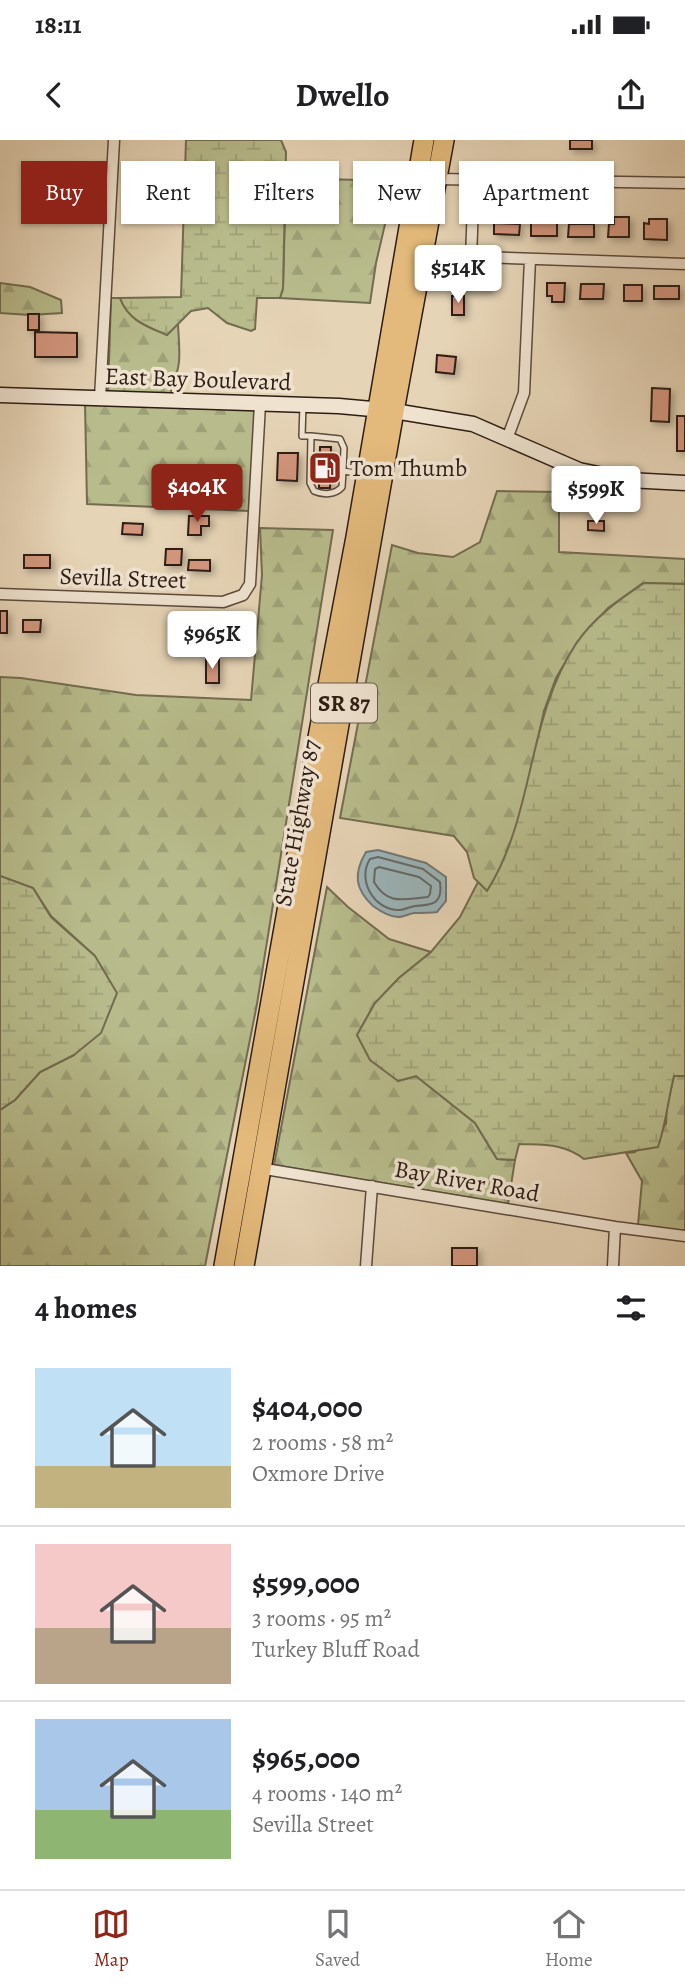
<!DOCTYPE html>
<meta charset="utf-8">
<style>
body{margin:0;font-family:Alegreya,serif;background:#f2f2f2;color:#202124;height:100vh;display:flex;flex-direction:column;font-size:26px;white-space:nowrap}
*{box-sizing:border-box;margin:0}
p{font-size:23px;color:#757577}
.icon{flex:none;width:38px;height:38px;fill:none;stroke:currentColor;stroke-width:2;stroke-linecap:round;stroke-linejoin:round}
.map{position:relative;height:1126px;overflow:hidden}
.drawer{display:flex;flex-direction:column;background:#fff;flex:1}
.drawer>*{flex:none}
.banner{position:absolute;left:21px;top:21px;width:644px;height:63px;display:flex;gap:14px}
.price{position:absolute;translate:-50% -60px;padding:0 16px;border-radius:7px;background:#fff;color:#222;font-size:23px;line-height:46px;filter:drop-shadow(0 2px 4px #0008)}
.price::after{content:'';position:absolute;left:50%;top:42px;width:21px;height:16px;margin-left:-10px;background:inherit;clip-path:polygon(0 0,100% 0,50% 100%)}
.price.selected{background:#8f2418;color:#fff}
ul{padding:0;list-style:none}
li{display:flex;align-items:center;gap:21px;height:175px;padding:0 35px}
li+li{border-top:2px solid #e0e0e0}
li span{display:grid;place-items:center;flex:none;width:196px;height:140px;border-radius:0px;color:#555}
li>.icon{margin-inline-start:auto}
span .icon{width:84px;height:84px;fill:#fffc;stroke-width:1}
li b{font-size:30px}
h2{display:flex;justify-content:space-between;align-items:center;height:84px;padding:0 35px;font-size:30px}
.pill{padding:0 24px;border-radius:0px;background:#fff;box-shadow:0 2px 5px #0004;font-size:24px;line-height:63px}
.pill.selected{background:#8f2418;color:#fff}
.status{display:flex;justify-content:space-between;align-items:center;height:49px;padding:0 35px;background:#fff;direction:ltr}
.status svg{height:19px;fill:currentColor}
header{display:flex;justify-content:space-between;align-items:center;height:91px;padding:0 35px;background:#fff;font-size:32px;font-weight:600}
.dock{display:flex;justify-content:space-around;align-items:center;height:98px;border-top:2px solid #e0e0e0;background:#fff;font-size:19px;color:#757577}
.dock a{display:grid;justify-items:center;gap:4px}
.dock .selected{color:#8f2418}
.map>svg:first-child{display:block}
</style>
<div class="status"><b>18:11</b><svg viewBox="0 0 49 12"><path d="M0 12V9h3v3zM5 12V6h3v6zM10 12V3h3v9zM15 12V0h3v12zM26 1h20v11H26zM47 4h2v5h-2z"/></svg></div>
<header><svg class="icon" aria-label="back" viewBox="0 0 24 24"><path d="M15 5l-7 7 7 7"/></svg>Dwello<svg class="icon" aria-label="share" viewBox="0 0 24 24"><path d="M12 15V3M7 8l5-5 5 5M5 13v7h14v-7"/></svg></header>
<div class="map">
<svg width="685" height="1126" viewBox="0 0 685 1126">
<defs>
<pattern id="forest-firs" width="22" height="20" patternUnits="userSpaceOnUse" patternTransform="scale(1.75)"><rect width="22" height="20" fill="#b8bc8c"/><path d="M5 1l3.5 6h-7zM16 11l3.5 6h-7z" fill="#9ea178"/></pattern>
<pattern id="wetland-marsh" width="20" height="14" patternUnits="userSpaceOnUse" patternTransform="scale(1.75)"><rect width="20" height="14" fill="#b8bc8c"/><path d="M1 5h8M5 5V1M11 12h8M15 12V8" fill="none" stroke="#9ea178"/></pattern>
<filter id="shadow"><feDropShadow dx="3.5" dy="3.5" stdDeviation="3.5" flood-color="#0004"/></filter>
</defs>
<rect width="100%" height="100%" fill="#e6d4b6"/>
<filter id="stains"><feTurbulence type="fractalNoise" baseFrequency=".00286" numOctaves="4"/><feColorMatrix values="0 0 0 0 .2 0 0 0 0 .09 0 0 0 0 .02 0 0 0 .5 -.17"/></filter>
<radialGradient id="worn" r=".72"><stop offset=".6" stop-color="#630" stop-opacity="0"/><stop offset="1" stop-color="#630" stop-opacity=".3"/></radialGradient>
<path fill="url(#forest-firs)" stroke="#736c50" stroke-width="2" d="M 286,38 L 395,41 L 376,123 L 370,163 L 280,158 L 283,148 Z
M 0,143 L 30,147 L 61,160 L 62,173 L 30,175 L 0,173 Z
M 111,158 L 120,158 C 128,180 146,186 167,195 L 178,182 C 178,199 184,230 171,242 L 171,256 L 108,254 Z
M 85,263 L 255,269 L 249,371 L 87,364 Z
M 497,351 L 559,352 L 559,412 L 685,419 L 685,444 L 643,443 L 608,468 L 577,502 L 556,538 L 544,571 L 520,677 L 500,730 L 487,751 L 474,738 L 467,712 L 454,696 L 340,678 L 392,405 L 418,413 L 453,417 L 480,402 Z
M 260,388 L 333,390 L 257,864 L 205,1126 L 0,1126 L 0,970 L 15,960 L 40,932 L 74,915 L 95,816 L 51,776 L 33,748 L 0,736 L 0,537 L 21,538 L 136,555 L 251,560 L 262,435 Z
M 327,747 L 348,767 L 389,799 L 431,812 L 399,838 L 375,863 L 357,895 L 398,941 L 416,936 L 475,983 L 497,1019 L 515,1020 L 508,1064 L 274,1025 Z
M 674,936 L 685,936 L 685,1091 L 638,1085 L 642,1041 L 626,1013 L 635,1012 L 666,984 L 667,965 Z"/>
<path fill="url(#wetland-marsh)" stroke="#736c50" stroke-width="2" d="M 186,0 L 281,0 L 286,12 L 283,148 L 280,158 L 257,158 L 255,189 L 251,191 L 227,183 L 208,168 L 191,171 L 167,195 C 146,186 128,180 120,158 L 181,157 Z
M 644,443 L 685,444 L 685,936 L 674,936 C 668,960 666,984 658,1007 L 584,1019 C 564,1003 543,1005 519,1004 L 515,1020 L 497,1019 L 475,983 L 416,936 L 398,941 L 370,920 L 357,895 L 375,863 L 399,838 L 431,812 L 460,777 L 478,742 L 487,751 C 535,675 526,579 576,504 C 593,478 619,460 644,443 Z
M 0,736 L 33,748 L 51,777 L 95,816 L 117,853 L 101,893 L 74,915 L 40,932 L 15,960 L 0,970 Z"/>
<path fill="#9cb5ba" stroke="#707878" stroke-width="2" d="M 378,710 L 426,723 L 446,737 L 446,761 L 437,772 C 429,773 422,773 414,773 C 409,774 403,777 398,777 C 389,777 380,771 373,766 C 355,749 353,734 366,712 Z"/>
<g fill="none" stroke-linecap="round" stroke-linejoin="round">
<path stroke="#656967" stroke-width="2" d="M 378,717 L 423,729 L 440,742 C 443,764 433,765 415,766 C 409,767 404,770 399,770 C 373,770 357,739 370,719 Z
M 379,727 L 419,737 L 431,746 L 430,754 L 428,757 C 404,759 388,766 374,742 L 375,729 Z"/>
</g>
<path fill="#d2967d" stroke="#2e1d14" stroke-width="2" filter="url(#shadow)" d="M 570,0 L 592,0 L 592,9 L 570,9 Z
M 614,77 L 629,77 L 629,97 L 608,97 L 609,84 L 614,84 Z
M 649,79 L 667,79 L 667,100 L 644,99 L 644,83 L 649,84 Z
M 494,83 L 520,84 L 519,95 L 494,94 Z
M 531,83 L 557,83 L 557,96 L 531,96 Z
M 569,84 L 594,84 L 594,97 L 568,97 Z
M 457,137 L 489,137 L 489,149 L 458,149 Z
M 547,143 L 565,143 L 564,162 L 552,162 L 552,156 L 547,156 Z
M 581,144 L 604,144 L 603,159 L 580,159 Z
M 624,145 L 642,145 L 642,161 L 624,161 Z
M 654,146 L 679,146 L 679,159 L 654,159 Z
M 452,156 L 464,156 L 464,175 L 452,175 Z
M 28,174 L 39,174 L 39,190 L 28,190 Z
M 35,192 L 77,193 L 77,217 L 35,217 Z
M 437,215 L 456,217 L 454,234 L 436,232 Z
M 652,248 L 670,249 L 669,282 L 651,281 Z
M 677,276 L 685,276 L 685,311 L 677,311 Z
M 320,307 L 331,307 L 330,348 L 319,348 Z
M 278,313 L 298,313 L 297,341 L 277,340 Z
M 189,376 L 209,376 L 209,386 L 201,386 L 201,395 L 188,395 Z
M 588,381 L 604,381 L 604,391 L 588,390 Z
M 123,383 L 143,384 L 142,395 L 122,394 Z
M 166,409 L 182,409 L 181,425 L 165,425 Z
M 24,415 L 50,415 L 50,428 L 24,428 Z
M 189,420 L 210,420 L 210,431 L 188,430 Z
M 0,471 L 7,471 L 7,493 L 0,493 Z
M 23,480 L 41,480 L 40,492 L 23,492 Z
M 206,519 L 219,519 L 219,543 L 206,543 Z
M 452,1108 L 477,1108 L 477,1126 L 452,1126 Z"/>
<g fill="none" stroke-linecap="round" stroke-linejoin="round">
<defs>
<path id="lane" d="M 303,265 L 302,296 L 311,296
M 343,331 L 344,308 L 340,299 L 311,296 L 310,343 L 314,351 C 323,355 335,355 342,347 L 343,331 L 364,334"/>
<path id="street" d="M 438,39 L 685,43
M 423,115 L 685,124
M 471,118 L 474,39
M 100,258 L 114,0
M 507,299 L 524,253 L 530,119
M 0,454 L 223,462 L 243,455 L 250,444 L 260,264
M 259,1028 L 615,1087 L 685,1096
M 366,1126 L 372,1046
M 613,1126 L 615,1087"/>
<path id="secondary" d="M 0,255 L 339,266 L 394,271 L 473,284 L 579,330 L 628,340 L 685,343"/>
<path id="highway" d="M 224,1126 L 316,608 L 356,397 L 424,0
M 244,1126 L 394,271 L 444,0"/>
</defs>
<use href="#lane" stroke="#5c4b3c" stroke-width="8"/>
<use href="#street" stroke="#5c4b3c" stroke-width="13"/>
<use href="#secondary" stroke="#2e1d14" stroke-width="17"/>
<use href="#highway" stroke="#2e1d14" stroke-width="22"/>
<use href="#lane" stroke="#efe3d0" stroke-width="5"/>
<use href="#street" stroke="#efe3d0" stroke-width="10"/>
<use href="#secondary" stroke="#efe3d0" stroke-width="14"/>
<use href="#highway" stroke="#e3ba7b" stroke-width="19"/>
</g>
<defs>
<symbol id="fuel-square" viewBox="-11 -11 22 22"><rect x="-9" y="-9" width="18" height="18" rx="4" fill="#8f2418" stroke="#efe3d0"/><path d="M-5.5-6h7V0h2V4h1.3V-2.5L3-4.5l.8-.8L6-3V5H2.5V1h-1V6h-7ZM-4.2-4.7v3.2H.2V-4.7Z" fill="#fff"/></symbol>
</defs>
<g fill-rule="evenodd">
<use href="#fuel-square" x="306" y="309" width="38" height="38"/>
</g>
<g text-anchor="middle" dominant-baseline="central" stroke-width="7" stroke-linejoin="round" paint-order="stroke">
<rect fill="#efe3d0" stroke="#68584c" stroke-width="2" x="311" y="543.5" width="66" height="39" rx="5"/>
<g font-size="23" font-weight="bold" fill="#2e1d14">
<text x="344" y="563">SR 87</text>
</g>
<g font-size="24" fill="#2e1d14" stroke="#efe3d0">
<text transform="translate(198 239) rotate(2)">East Bay Boulevard</text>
<text transform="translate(123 438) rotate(2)">Sevilla Street</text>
<text transform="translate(297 683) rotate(-80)">State Highway 87</text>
<text transform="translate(467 1041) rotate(10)">Bay River Road</text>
</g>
<g font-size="24" fill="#2e1d14" stroke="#efe3d0" text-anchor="start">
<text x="350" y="328">Tom Thumb</text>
</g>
</g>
<rect width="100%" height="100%" filter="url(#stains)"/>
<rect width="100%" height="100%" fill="url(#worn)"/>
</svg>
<b class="price" style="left:458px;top:165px">$514K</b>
<b class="price selected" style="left:197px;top:384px">$404K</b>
<b class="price" style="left:596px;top:386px">$599K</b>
<b class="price" style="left:212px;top:531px">$965K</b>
<div class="banner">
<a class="pill selected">Buy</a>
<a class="pill">Rent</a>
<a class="pill">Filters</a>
<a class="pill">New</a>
<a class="pill">Apartment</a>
</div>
</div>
<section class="drawer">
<h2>4 homes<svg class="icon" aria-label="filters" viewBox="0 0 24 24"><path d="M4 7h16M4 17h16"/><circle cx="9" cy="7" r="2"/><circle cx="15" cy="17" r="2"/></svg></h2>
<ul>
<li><span style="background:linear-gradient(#bfe0f5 70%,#c2b280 0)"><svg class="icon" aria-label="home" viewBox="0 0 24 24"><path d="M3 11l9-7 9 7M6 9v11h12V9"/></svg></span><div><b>$404,000</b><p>2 rooms · 58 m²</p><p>Oxmore Drive</p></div></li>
<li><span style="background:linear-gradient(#f6c9c9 60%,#b9a48a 0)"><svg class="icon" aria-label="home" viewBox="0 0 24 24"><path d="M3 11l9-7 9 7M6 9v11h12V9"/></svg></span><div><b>$599,000</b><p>3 rooms · 95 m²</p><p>Turkey Bluff Road</p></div></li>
<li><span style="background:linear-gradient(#a9c7e8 65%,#8fb573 0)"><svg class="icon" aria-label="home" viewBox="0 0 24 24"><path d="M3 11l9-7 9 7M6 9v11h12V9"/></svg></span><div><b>$965,000</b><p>4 rooms · 140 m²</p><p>Sevilla Street</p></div></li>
</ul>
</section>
<nav class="dock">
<a class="selected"><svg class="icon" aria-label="map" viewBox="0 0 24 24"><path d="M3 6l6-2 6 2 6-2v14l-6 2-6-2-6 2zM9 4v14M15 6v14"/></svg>Map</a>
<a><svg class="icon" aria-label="saved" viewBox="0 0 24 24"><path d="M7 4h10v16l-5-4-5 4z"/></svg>Saved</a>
<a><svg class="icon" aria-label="home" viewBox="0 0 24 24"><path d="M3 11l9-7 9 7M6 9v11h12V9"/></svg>Home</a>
</nav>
